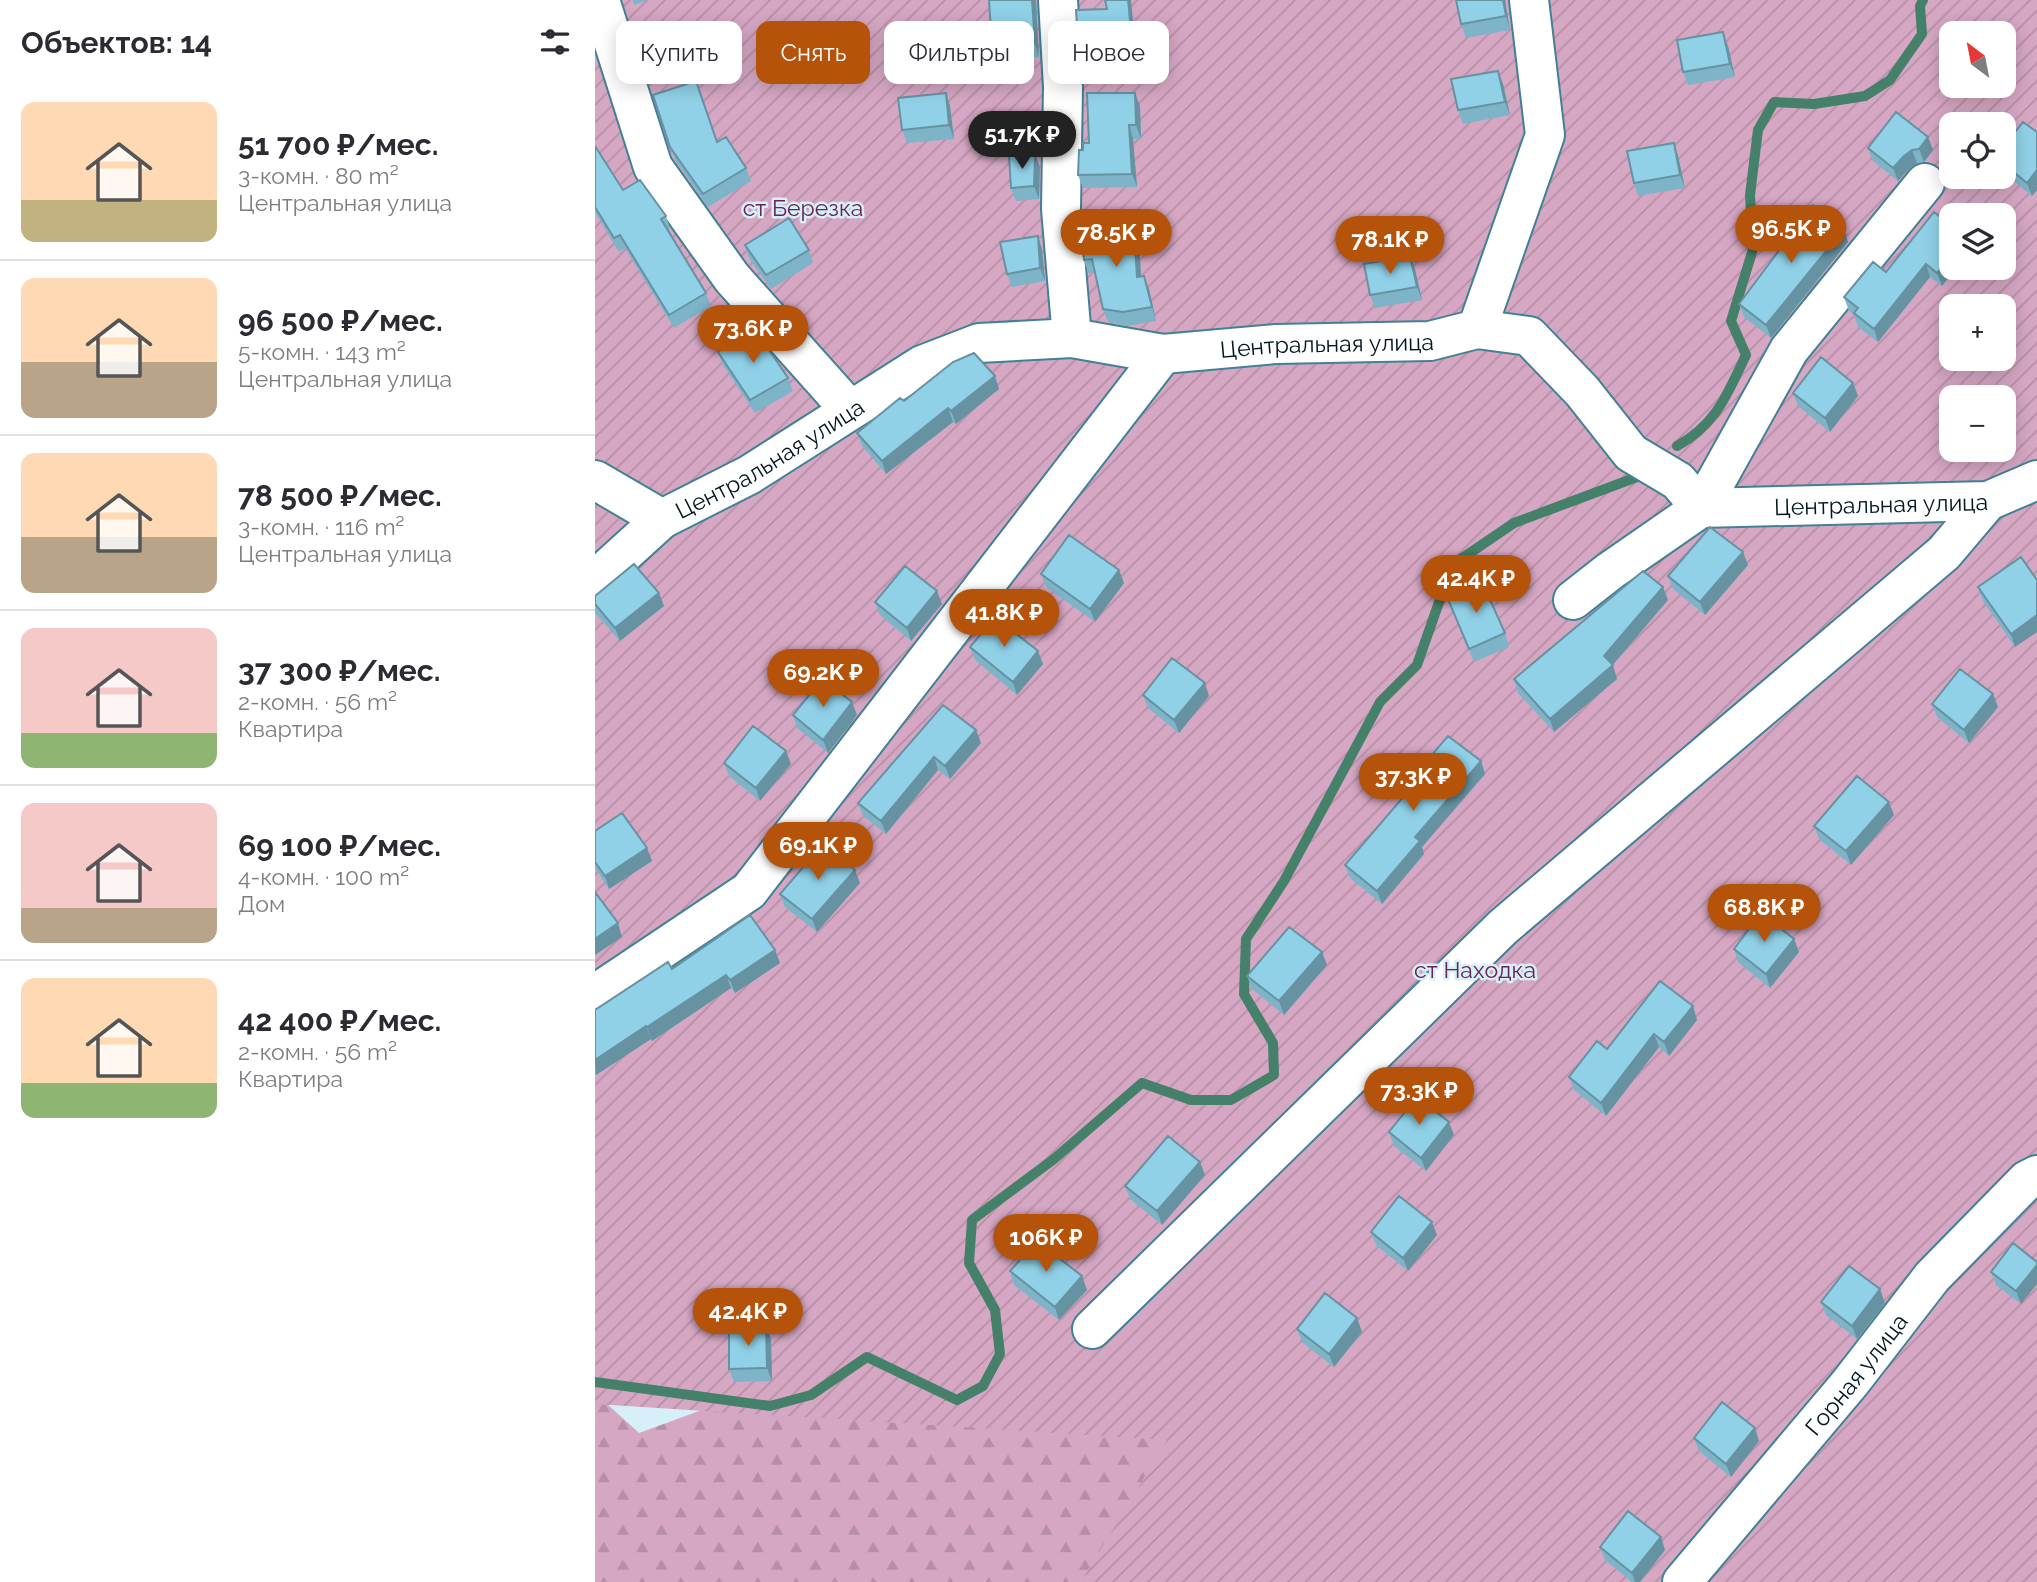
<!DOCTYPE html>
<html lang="ru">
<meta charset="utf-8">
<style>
body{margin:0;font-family:Raleway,sans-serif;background:#f2f2f3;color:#2b2b33;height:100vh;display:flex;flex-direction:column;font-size:26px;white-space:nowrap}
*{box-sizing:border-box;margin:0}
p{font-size:23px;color:#7c7c81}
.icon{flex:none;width:38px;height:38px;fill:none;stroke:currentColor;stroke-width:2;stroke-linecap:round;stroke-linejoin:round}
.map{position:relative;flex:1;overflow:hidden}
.details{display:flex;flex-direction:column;background:#fff;width:595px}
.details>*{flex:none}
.hud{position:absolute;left:21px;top:21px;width:665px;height:63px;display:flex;gap:14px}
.needle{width:46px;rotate:328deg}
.tools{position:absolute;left:1344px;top:21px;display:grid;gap:14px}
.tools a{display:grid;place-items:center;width:77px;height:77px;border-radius:14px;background:#fff;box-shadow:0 4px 18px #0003;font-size:35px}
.price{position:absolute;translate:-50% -60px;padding:0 16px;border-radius:24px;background:#b45309;color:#fff;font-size:23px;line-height:46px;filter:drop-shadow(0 2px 4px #0008)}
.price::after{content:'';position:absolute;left:50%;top:42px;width:21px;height:16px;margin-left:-10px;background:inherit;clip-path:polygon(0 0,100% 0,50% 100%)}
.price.on{background:#222;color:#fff}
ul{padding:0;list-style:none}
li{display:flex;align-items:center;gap:21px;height:175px;padding:0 21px}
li+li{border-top:2px solid #e1e1e2}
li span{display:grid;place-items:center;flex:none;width:196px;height:140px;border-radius:14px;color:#555}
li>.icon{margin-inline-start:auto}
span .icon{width:84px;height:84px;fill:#fffc;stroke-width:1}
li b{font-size:30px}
h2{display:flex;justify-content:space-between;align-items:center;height:84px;padding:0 21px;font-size:30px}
.pill{padding:0 24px;border-radius:14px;background:#fff;box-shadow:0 4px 18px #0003;font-size:24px;line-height:63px}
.pill.on{background:#b45309;color:#fff}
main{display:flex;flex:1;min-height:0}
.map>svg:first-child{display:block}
</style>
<main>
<section class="details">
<h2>Объектов: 14<svg class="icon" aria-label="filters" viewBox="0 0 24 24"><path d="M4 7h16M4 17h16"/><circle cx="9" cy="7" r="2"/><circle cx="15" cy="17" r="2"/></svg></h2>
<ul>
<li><span style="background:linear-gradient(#ffd9b3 70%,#c2b280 0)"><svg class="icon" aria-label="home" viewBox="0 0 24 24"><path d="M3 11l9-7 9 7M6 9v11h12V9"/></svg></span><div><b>51 700 ₽/мес.</b><p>3-комн. · 80 m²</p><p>Центральная улица</p></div></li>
<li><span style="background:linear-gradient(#ffd9b3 60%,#b9a48a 0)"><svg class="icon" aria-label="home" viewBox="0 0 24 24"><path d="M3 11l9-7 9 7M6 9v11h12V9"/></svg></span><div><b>96 500 ₽/мес.</b><p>5-комн. · 143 m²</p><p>Центральная улица</p></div></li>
<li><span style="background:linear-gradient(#ffd9b3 60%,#b9a48a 0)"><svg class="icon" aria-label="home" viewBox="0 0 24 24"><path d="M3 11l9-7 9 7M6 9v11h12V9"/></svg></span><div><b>78 500 ₽/мес.</b><p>3-комн. · 116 m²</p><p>Центральная улица</p></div></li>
<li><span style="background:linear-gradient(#f6c9c9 75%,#8fb573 0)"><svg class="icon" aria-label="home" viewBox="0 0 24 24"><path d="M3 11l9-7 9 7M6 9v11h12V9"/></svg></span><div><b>37 300 ₽/мес.</b><p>2-комн. · 56 m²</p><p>Квартира</p></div></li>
<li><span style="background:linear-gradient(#f6c9c9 75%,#b9a48a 0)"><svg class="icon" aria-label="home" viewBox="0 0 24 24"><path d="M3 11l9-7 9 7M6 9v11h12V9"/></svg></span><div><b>69 100 ₽/мес.</b><p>4-комн. · 100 m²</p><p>Дом</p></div></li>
<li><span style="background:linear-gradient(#ffd9b3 75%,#8fb573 0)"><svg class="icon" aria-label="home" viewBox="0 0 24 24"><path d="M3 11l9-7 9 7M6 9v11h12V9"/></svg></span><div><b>42 400 ₽/мес.</b><p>2-комн. · 56 m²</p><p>Квартира</p></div></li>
</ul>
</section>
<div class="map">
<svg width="1442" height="1582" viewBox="0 0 1442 1582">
<defs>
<pattern id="forest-firs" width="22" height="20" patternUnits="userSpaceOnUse" patternTransform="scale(1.75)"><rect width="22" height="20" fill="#d6a7c3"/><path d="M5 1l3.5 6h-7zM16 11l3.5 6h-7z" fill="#b68fa7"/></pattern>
<pattern id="garden-furrows" width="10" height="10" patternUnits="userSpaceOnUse" patternTransform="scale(1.75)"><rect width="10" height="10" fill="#d6a7c3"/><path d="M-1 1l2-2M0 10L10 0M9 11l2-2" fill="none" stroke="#b68fa7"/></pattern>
</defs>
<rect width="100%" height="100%" fill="#d6eff8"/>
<path fill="url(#forest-firs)" d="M 230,1365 L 583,1383 L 789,1582 L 0,1582 L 0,1393 L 44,1433 Z"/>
<path fill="url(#garden-furrows)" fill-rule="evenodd" d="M 0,0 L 1442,0 L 1442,1582 L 486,1582 L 572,1440 L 0,1404 ZM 1356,33 L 1409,33 L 1409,86 L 1356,86 ZM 1356,124 L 1409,124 L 1409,177 L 1356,177 ZM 1356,215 L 1409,215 L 1409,268 L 1356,268 ZM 1356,306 L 1409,306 L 1409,359 L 1356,359 ZM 1356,397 L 1409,397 L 1409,450 L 1356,450 Z"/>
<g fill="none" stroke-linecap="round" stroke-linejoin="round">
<path stroke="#45806a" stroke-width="10" d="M 1082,446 C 1122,424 1132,394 1151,355 L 1136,321 L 1158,249 L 1155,195 L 1163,130 L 1179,102 L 1219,104 L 1270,96 L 1295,80 L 1327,34 L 1325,6 L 1328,0
M 0,1382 L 175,1406 L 216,1395 L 272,1357 L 362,1400 L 388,1386 L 405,1354 L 400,1310 L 374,1263 L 377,1220 L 459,1159 L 547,1083 L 596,1100 L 636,1100 L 679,1075 L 678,1043 L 649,994 L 651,939 L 689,881 L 785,702 L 822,665 L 857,565 L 919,523 L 1042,477"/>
<defs>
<g id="minor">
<path d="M 5,0 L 58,167 L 137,278 L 255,410"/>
<path d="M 463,0 L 468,87 L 466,209 L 477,338"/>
<path d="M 882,329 L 950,135 L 934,0"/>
<path id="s1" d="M 0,480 L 67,519 L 154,475 L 327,365 L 384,343 L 477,338 L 568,354 L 681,344 L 835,341 L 882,329 L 934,336 L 987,391 L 1036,453 L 1083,481 L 1106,508"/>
<path id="s2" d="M 1106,508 L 1393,501 L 1442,480"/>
<path d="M 0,580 L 67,519"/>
<path d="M 978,600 L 1015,571 L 1106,508 L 1194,350 L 1330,183"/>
<path d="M 0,994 L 154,891 L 568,354"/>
<path d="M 497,1329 L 908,927 L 1349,553 L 1393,501"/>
<path id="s3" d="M 1087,1582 L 1255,1383 L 1337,1277 L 1432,1180 L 1442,1175"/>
</g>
</defs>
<use href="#minor" stroke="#418196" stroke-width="42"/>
<use href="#minor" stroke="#fff" stroke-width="38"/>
</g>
<path fill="#7db4c8" d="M 38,0 L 52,0 L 39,5 Z
M 394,0 L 441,0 L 444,57 L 402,59 L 397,46 Z
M 510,0 L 536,0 L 541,53 L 488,55 L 483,42 L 512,9 Z
M 910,0 L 915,30 L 871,38 L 866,24 Z
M 1133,46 L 1140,77 L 1093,85 L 1088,72 Z
M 903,71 L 908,84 L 915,115 L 868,124 L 863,110 Z
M 351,93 L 355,106 L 359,139 L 312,143 L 307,130 Z
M 545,106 L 546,139 L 538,139 L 542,187 L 488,188 L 483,175 L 488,150 L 494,143 Z
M 1301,112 L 1338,150 L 1329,162 L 1322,163 L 1314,169 L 1303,181 L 1278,161 L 1273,148 Z
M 1442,132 L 1442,190 L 1437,196 L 1409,173 L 1409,146 Z
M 122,142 L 151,168 L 156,181 L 113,207 L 80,160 L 75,147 Z
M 1079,143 L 1083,156 L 1090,188 L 1043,196 L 1039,183 Z
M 0,146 L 28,190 L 71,216 L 75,229 L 73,231 L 111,293 L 116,306 L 79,328 L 30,248 L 24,252 L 0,212 Z
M 440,154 L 445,167 L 444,199 L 421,201 L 416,188 Z
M 1339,212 L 1356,268 L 1361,268 L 1347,286 L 1335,277 L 1283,342 L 1263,327 L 1259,315 L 1254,311 L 1249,297 L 1291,272 Z
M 1249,229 L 1253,242 L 1176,338 L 1149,317 L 1144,304 Z
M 443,236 L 447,249 L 450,281 L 417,287 L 412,274 Z
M 544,242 L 546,277 L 549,276 L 554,289 L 561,321 L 533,326 L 513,322 L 508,309 L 500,272 L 493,273 L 489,260 Z
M 150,245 L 214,250 L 218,263 L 176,289 L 154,258 Z
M 815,256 L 820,269 L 827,300 L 780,308 L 775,295 Z
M 123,352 L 193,378 L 198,391 L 160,413 L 128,365 Z
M 1258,383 L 1263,396 L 1235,432 L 1203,406 L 1198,393 Z
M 404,389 L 361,424 L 358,422 L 291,474 L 267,446 L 262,433 L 309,401 Z
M 1153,565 L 1110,615 L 1078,589 L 1073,576 Z
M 524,570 L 529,583 L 500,622 L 451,587 L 446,574 Z
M 1442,580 L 1442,632 L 1420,647 L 1388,601 L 1383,587 Z
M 1068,587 L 1073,600 L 1017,665 L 1022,679 L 959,732 L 923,693 L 919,679 Z
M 0,596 L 69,606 L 25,641 L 0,613 Z
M 852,597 L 910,633 L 914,647 L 879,662 Z
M 280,602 L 347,604 L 316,641 L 285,615 Z
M 375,647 L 448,664 L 422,695 L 380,660 Z
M 1398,694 L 1403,707 L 1374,743 L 1342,717 L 1337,704 Z
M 548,695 L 614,696 L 584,733 L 553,708 Z
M 257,702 L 262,715 L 233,753 L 202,728 L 198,715 Z
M 381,730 L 386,743 L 355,779 L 343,770 L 291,834 L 268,816 L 263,803 Z
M 191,751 L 196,764 L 165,801 L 134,776 L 129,763 Z
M 886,761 L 890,774 L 827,847 L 829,854 L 787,904 L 755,878 L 750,865 L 813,791 L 811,785 Z
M 1299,815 L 1256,865 L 1224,839 L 1219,826 Z
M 0,831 L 57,861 L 14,889 L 0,868 Z
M 260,870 L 265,883 L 222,932 L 190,907 L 185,894 Z
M 1199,939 L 1204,952 L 1175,988 L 1143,962 L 1139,949 Z
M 180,950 L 185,963 L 140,993 L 136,988 L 57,1041 L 56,1039 L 1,1075 L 0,1074 L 0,1010 L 77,969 Z
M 727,952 L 732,965 L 689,1015 L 657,989 L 652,976 Z
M 1098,1006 L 1102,1020 L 1074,1056 L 1064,1047 L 1011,1116 L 979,1090 L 974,1077 Z
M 794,1132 L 859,1135 L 831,1171 L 799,1146 Z
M 605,1162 L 610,1175 L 567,1225 L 535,1199 L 530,1186 Z
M 776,1232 L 842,1235 L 813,1271 L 781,1245 Z
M 1418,1243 L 1426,1304 L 1401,1285 L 1396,1272 Z
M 415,1271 L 487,1276 L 492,1290 L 464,1320 L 419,1285 Z
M 1226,1302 L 1290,1303 L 1262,1339 L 1231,1315 Z
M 762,1318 L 767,1332 L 739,1367 L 707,1342 L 702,1329 Z
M 171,1326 L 176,1339 L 177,1381 L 139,1382 L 134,1369 Z
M 1160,1428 L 1164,1441 L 1136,1477 L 1104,1451 L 1099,1438 Z
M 1066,1537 L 1070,1550 L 1045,1582 L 1037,1582 L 1010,1560 L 1005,1547 Z"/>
<path fill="#6692a2" d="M 437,0 L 441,0 L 444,57 L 440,44 Z
M 533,0 L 536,0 L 541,53 L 537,40 Z
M 908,0 L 910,0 L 915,30 L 911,16 Z
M 1128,32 L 1133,46 L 1140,77 L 1135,64 Z
M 903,71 L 908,84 L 915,115 L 910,102 Z
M 351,93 L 355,106 L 359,139 L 354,125 Z
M 540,93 L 545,106 L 546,139 L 541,125 Z
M 534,125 L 538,139 L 542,187 L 537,174 Z
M 1333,137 L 1338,150 L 1329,162 L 1324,149 Z
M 1079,143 L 1083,156 L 1090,188 L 1085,175 Z
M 1317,150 L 1322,163 L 1314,169 L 1303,181 L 1298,168 L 1309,156 Z
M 440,154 L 445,167 L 444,199 L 439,186 Z
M 1442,170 L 1442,190 L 1437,196 L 1432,183 Z
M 539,229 L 544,242 L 547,291 L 542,277 Z
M 1249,229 L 1253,242 L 1176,338 L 1171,325 Z
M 443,236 L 447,249 L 450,281 L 445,268 Z
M 1356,255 L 1356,268 L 1361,268 L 1347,286 L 1342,273 Z
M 815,256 L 820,269 L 827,300 L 822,287 Z
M 1331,264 L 1335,277 L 1283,342 L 1279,329 Z
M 549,276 L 554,289 L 561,321 L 557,307 Z
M 400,376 L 404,389 L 361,424 L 356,411 Z
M 1258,383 L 1263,396 L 1235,432 L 1230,418 Z
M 353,408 L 358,422 L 291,474 L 287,461 Z
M 1148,552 L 1153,565 L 1110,615 L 1105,602 Z
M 524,570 L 529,583 L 500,622 L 495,609 Z
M 1068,587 L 1073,600 L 1016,667 L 1018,665 L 1022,679 L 959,732 L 955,719 Z
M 342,591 L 347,604 L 316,641 L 312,628 Z
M 64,593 L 69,606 L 25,641 L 20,628 Z
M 1442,615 L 1442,632 L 1420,647 L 1416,634 Z
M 443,651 L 448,664 L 422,695 L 418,682 Z
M 610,683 L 614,696 L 584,733 L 579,720 Z
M 1398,694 L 1403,707 L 1374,743 L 1369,730 Z
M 257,702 L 262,715 L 233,753 L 228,740 Z
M 381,730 L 386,743 L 355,779 L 350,766 Z
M 191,751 L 196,764 L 165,801 L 161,788 Z
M 339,757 L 343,770 L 291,834 L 286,821 Z
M 886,761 L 890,774 L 827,847 L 829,854 L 787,904 L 782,891 L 820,837 Z
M 1294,802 L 1299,815 L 1256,865 L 1251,851 Z
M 52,848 L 57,861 L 14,889 L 10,876 Z
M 260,870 L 265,883 L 222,932 L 217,919 Z
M 23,923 L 27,937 L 0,955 L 0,939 Z
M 1199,939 L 1204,952 L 1175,988 L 1171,974 Z
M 180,950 L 185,963 L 140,993 L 135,980 Z
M 727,952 L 732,965 L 689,1015 L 684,1001 Z
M 131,975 L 136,988 L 57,1041 L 52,1027 Z
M 1098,1006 L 1102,1020 L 1074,1056 L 1069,1042 Z
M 51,1026 L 56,1039 L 1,1075 L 0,1060 Z
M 1059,1034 L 1064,1047 L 1011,1116 L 1006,1103 Z
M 854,1122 L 859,1135 L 831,1171 L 826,1158 Z
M 605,1162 L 610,1175 L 567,1225 L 562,1211 Z
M 837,1222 L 842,1235 L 813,1271 L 808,1258 Z
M 1442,1265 L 1442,1284 L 1426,1304 L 1421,1291 Z
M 487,1276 L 492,1290 L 464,1320 L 460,1307 Z
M 1285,1289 L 1290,1303 L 1262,1339 L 1257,1326 Z
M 762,1318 L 767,1332 L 739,1367 L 734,1354 Z
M 171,1326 L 176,1339 L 177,1381 L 172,1368 Z
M 1160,1428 L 1164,1441 L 1136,1477 L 1131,1464 Z
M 1066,1537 L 1070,1550 L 1045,1582 L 1040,1582 L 1037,1573 Z"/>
<path fill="#91d1e8" stroke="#6692a2" stroke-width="2" d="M 394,0 L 437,0 L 440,44 L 397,46 Z
M 510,0 L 533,0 L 537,40 L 483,42 L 481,10 L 512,9 Z
M 861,0 L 908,0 L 911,16 L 866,24 Z
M 1128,32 L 1135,64 L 1088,72 L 1082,40 Z
M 903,71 L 910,102 L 863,110 L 856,79 Z
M 101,81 L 122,142 L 131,137 L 151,168 L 108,194 L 75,147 L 58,95 Z
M 351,93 L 354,125 L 307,130 L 303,98 Z
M 492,93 L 540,93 L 541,125 L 534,125 L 537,174 L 483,175 L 484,150 L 488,150 L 488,143 L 494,143 Z
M 1301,112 L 1333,137 L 1324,149 L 1317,150 L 1309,156 L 1298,168 L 1273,148 Z
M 1428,122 L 1442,132 L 1442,170 L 1432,183 L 1409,164 L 1409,146 Z
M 1079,143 L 1085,175 L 1039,183 L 1032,151 Z
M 0,146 L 28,190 L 45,180 L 71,216 L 66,219 L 111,293 L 74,315 L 25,235 L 19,238 L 0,207 Z
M 440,154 L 439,186 L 416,188 L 414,156 Z
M 1218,205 L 1249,229 L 1171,325 L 1144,304 Z
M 1339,212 L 1356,226 L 1356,255 L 1342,273 L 1331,264 L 1279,329 L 1259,313 L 1263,308 L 1249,297 L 1278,262 L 1291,272 Z
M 194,218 L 214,250 L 171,275 L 150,245 Z
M 486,229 L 539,229 L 542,277 L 549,276 L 557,307 L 528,312 L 508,309 L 497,259 L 489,260 Z
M 443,236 L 445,268 L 412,274 L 405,242 Z
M 815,256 L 822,287 L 775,295 L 769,264 Z
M 160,329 L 193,378 L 155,400 L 123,352 Z
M 379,353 L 400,376 L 356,411 L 353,408 L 287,461 L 262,433 L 305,398 L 309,401 L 358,362 Z
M 1226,357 L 1258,383 L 1230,418 L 1198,393 Z
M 1115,527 L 1148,552 L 1105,602 L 1073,576 Z
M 474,535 L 524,570 L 495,609 L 446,574 Z
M 1426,557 L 1442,580 L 1442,615 L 1416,634 L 1383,587 Z
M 39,564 L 64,593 L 20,628 L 0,604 L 0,596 Z
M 310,566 L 342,591 L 312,628 L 280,602 Z
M 1048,571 L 1068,587 L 1009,656 L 1018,665 L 955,719 L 919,679 Z
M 887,582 L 910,633 L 874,649 L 852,597 Z
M 400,617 L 443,651 L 418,682 L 375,647 Z
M 577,658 L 610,683 L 579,720 L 548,695 Z
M 1365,669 L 1398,694 L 1369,730 L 1337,704 Z
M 227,679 L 257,702 L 228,740 L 198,715 Z
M 348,705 L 381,730 L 350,766 L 339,757 L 286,821 L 263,803 Z
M 158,726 L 191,751 L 161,788 L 129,763 Z
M 853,736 L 886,761 L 820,837 L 825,841 L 782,891 L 750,865 L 816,788 L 811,785 Z
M 1262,776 L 1294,802 L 1251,851 L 1219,826 Z
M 27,813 L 52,848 L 10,876 L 0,862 L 0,831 Z
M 228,844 L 260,870 L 217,919 L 185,894 Z
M 0,892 L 23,923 L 0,939 Z
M 1166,913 L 1199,939 L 1171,974 L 1139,949 Z
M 155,915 L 180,950 L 135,980 L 131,975 L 52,1027 L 51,1026 L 0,1060 L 0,1010 L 73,962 L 77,969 Z
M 694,927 L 727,952 L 684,1001 L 652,976 Z
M 1065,981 L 1098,1006 L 1069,1042 L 1059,1034 L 1006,1103 L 974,1077 L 1002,1041 L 1012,1049 Z
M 822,1097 L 854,1122 L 826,1158 L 794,1132 Z
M 573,1136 L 605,1162 L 562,1211 L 530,1186 Z
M 804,1196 L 837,1222 L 808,1258 L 776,1232 Z
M 442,1241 L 487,1276 L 460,1307 L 415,1271 Z
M 1418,1243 L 1442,1262 L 1442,1265 L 1421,1291 L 1396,1272 Z
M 1254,1266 L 1285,1289 L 1257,1326 L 1226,1302 Z
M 730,1293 L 762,1318 L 734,1354 L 702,1329 Z
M 171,1326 L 172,1368 L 134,1369 L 134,1327 Z
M 1127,1402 L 1160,1428 L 1131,1464 L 1099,1438 Z
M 1033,1511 L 1066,1537 L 1037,1573 L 1005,1547 Z"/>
<g text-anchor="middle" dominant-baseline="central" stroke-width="5" stroke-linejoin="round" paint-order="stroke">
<g font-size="23" fill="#6b2255" stroke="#d6eff8">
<text x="208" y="207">ст Березка</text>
<text x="880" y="969">ст Находка</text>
</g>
<g font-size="23" fill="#00171f" stroke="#d6eff8">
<text stroke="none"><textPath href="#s1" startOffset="791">Центральная улица</textPath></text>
<text stroke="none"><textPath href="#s1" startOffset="201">Центральная улица</textPath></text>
<text stroke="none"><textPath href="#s2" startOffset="180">Центральная улица</textPath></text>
<text stroke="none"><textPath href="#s3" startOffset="271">Горная улица</textPath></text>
</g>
</g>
</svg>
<div class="tools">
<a><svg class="needle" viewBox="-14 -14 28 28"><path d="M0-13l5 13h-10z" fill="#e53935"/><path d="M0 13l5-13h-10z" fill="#7c7c81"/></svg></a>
<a><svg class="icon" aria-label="locate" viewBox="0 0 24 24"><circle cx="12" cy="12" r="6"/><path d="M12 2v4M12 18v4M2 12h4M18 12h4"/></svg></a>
<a><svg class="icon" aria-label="layers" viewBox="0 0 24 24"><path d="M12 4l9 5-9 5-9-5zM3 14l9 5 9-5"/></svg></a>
<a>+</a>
<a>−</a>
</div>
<b class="price on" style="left:427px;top:171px">51.7K ₽</b>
<b class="price" style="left:1196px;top:265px">96.5K ₽</b>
<b class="price" style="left:521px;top:269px">78.5K ₽</b>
<b class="price" style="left:795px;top:276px">78.1K ₽</b>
<b class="price" style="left:158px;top:365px">73.6K ₽</b>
<b class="price" style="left:881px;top:615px">42.4K ₽</b>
<b class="price" style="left:409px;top:649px">41.8K ₽</b>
<b class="price" style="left:228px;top:709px">69.2K ₽</b>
<b class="price" style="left:818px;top:813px">37.3K ₽</b>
<b class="price" style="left:223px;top:882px">69.1K ₽</b>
<b class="price" style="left:1169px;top:944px">68.8K ₽</b>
<b class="price" style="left:824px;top:1127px">73.3K ₽</b>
<b class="price" style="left:451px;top:1274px">106K ₽</b>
<b class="price" style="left:153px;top:1348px">42.4K ₽</b>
<div class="hud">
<a class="pill">Купить</a>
<a class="pill on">Снять</a>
<a class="pill">Фильтры</a>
<a class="pill">Новое</a>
</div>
</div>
</main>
